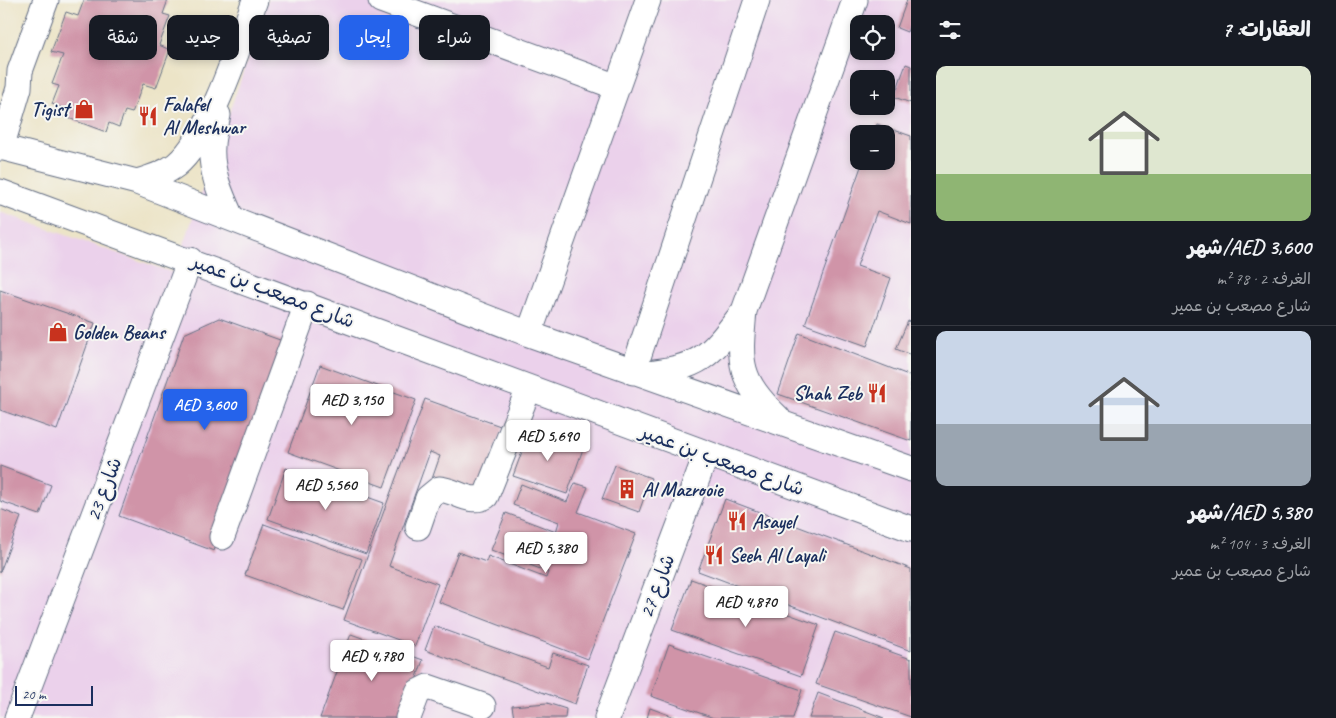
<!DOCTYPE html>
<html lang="ar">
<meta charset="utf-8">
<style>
body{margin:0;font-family:Caveat,"Playpen Sans Arabic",sans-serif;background:#242831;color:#f1f3f6;direction:rtl;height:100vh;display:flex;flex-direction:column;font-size:19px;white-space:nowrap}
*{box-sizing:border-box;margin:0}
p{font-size:16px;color:#9ea1a6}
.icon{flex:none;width:28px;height:28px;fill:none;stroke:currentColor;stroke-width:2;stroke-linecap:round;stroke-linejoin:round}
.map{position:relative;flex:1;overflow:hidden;direction:ltr}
.sheet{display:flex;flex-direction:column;background:#171b24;width:425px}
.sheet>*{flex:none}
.banner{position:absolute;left:15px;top:15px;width:475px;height:45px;direction:rtl;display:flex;gap:10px}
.tools{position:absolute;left:850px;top:15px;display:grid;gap:10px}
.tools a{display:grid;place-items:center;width:45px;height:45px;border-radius:10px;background:#171b24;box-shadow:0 2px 8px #0003;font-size:25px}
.scale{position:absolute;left:15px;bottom:12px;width:78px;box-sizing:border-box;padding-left:5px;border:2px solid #1b2f5e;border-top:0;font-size:14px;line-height:18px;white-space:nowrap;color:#1b2f5e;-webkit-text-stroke:4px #f6f6f2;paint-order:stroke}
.price{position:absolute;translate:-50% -42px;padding:0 11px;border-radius:5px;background:#fff;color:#222;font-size:16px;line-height:32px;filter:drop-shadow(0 1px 2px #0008)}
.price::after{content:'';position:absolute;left:50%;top:30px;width:15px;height:11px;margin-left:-8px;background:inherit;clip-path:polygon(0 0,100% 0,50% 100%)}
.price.on{background:#2563eb;color:#fff}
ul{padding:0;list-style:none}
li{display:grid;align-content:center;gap:10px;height:265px;padding:0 25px}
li+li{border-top:1px solid #363941}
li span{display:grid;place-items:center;height:155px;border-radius:10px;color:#555}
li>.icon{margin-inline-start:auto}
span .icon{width:90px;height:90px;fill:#fffc;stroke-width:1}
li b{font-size:21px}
h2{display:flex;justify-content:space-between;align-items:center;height:60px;padding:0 25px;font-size:21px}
.tag{padding:0 18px;border-radius:10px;background:#171b24;box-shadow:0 2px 8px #0003;font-size:18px;line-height:45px}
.tag.on{background:#2563eb;color:#fff}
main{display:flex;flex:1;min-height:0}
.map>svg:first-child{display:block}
</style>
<main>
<section class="sheet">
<h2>العقارات: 7<svg class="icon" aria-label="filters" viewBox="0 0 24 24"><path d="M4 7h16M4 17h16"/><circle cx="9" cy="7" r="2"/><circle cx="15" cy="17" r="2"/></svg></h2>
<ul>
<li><span style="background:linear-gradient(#dfe7d0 70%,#8fb573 0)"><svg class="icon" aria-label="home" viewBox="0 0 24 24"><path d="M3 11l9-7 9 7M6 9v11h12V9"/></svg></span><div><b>AED 3,600/شهر</b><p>الغرف: 2 · 78 m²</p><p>شارع مصعب بن عمير</p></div></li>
<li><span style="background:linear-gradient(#c9d6e8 60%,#9aa5b1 0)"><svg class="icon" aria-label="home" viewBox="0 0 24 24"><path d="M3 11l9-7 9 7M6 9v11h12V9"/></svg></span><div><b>AED 5,380/شهر</b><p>الغرف: 3 · 104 m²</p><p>شارع مصعب بن عمير</p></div></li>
</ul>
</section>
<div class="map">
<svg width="911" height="718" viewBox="0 0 911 718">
<rect width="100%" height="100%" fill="#f6f6f2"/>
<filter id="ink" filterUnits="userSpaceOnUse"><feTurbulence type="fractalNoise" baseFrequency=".02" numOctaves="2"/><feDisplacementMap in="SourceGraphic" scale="10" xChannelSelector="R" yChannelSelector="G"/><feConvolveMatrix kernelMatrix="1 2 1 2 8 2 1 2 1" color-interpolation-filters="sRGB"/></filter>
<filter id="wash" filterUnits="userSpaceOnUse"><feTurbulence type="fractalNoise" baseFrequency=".0096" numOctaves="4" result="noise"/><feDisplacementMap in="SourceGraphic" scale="20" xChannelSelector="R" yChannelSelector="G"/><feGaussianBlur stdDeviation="1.12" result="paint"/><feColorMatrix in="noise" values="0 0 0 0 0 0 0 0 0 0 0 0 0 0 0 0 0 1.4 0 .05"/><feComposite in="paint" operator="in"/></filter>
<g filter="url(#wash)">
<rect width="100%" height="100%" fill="#ece4c7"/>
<path fill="#ebd1eb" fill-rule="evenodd" d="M 268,0 L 911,0 L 911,718 L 0,718 L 0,212 L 174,273 ZM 859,24 L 886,24 L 886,51 L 859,51 ZM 859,79 L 886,79 L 886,106 L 859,106 ZM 859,134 L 886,134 L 886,161 L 859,161 Z"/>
<g id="blocks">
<path fill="#d094a8" d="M 84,0 L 168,0 L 163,14 L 170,16 L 159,45 L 170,50 L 156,88 L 143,84 L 132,113 L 125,111 L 119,127 L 109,123 L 106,132 L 60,115 L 63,108 L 52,104 L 59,86 L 52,84 L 63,55 L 51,52 L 66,12 L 78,16 Z
M 907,0 L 911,0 L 911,21 L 907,32 L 897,28 Z
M 906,64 L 911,66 L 911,103 L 894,97 Z
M 877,124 L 911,136 L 911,224 L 877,211 L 857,266 L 891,278 L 867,346 L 805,324 L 863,161 L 886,161 L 886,134 L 873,134 Z
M 0,290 L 95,323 L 57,430 L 0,410 Z
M 219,318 L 291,344 L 214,551 L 119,516 L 184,334 Z
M 908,321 L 911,322 L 911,355 L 896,349 Z
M 799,333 L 911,376 L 911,441 L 778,394 Z
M 320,365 L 416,400 L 384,487 L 288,452 Z
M 425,399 L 503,427 L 478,496 L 432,479 L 440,456 L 430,452 L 389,566 L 438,584 L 415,646 L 344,620 Z
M 530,430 L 583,449 L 567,494 L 513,476 Z
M 615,465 L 651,478 L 639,512 L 602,499 Z
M 0,466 L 51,485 L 40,515 L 0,501 Z
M 286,468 L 384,503 L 366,554 L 268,519 Z
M 575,483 L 588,487 L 578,512 L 636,534 L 588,659 L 439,602 L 458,552 L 486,562 L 488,556 L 546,578 L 548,572 L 491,550 L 506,513 L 556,532 L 559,522 L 513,505 L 521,484 L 567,502 Z
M 725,499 L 911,569 L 911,651 L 698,571 Z
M 0,509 L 21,517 L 0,572 Z
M 264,524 L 362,559 L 343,610 L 245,575 Z
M 691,579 L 819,625 L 801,676 L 672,630 Z
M 434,626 L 548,667 L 553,653 L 588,665 L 575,704 L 425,650 Z
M 835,632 L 911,659 L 911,717 L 816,684 Z
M 351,634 L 423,660 L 403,718 L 320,718 Z
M 669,644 L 802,690 L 793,718 L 714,718 L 651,696 Z
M 818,693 L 884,718 L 809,718 Z
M 547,703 L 566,709 L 565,718 L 514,718 L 512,706 Z
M 650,708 L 677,718 L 647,718 Z"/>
</g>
</g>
<g filter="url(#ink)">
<use href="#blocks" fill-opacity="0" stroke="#646e83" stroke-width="1"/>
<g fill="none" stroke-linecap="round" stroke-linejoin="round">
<defs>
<path id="minor" d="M 381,0 L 617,87
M 218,115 C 216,125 212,136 212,146 C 210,171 221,195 231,217
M 0,147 L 137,182 L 529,334 L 911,469
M 1,148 L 19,88 L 20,71 L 46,0
M 137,182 C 151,178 164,174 176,165 C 210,138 240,42 255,0
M 0,192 L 911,529
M 529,334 L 648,0
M 633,372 L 757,0
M 646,373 C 703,368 711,354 744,311
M 778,418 C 738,379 739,364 744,311 L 855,0
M 418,527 L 428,498 L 439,489 C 456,490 470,505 486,496 L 529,388
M 222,537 L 307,304
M 17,718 L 190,260
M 408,718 L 418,692 L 428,687 L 483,706
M 607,718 L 706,455"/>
</defs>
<use href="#minor" stroke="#646e83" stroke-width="27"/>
<use href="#minor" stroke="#fff" stroke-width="25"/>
</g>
</g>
<defs>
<symbol id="shop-bare" viewBox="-9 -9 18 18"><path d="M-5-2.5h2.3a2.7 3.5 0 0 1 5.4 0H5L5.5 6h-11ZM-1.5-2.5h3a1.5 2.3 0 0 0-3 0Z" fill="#c8321e" stroke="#f6f6f2" stroke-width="2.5" paint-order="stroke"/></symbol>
<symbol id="restaurant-bare" viewBox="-9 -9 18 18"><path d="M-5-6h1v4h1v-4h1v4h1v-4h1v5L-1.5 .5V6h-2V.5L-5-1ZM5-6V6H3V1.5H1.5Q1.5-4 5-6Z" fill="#c8321e" stroke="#f6f6f2" stroke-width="2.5" paint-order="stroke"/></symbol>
<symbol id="building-bare" viewBox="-9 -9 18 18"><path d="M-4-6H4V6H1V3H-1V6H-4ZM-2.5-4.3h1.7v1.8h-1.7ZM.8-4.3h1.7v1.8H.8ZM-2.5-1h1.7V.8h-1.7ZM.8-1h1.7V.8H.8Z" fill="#c8321e" stroke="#f6f6f2" stroke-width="2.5" paint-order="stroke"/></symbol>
</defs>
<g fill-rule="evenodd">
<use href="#shop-bare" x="70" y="95" width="28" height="28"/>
<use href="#restaurant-bare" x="134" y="102" width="28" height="28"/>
<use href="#shop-bare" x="44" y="318" width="28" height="28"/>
<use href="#restaurant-bare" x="863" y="379" width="28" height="28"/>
<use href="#building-bare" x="613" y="475" width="28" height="28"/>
<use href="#restaurant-bare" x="723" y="507" width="28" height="28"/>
<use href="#restaurant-bare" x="700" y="541" width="28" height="28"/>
</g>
<g text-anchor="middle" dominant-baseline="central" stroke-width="4" stroke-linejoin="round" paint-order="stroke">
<g font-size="20" font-weight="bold" fill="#1b2f5e" stroke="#f6f6f2" text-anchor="start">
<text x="163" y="104">Falafel<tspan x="163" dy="23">Al Meshwar</tspan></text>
<text x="69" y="109" text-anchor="end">Tigist</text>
<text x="73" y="332">Golden Beans</text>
<text x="862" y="393" text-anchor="end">Shah Zeb</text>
<text x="642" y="489">Al Mazrooie</text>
<text x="752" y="521">Asayel</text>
<text x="729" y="555">Seeh Al Layali</text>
</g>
<g font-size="20" fill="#1b2f5e" stroke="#f6f6f2">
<text transform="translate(273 291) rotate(21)">شارع مصعب بن عمير</text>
<text transform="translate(722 460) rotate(20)">شارع مصعب بن عمير</text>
<text transform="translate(104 489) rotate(-69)">شارع 23</text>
<text transform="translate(657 586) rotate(-69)">شارع 27</text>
</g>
</g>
</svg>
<div class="tools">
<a><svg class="icon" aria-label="locate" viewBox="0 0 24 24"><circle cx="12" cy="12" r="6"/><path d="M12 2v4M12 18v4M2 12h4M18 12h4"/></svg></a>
<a>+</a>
<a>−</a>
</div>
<div class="scale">20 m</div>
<b class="price" style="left:352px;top:426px">AED 3,150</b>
<b class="price on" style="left:205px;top:431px">AED 3,600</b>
<b class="price" style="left:548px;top:462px">AED 5,690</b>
<b class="price" style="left:326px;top:511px">AED 5,560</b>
<b class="price" style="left:546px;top:574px">AED 5,380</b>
<b class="price" style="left:746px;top:628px">AED 4,870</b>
<b class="price" style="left:372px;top:682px">AED 4,780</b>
<div class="banner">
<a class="tag">شراء</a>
<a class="tag on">إيجار</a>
<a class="tag">تصفية</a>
<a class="tag">جديد</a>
<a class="tag">شقة</a>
</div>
</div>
</main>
